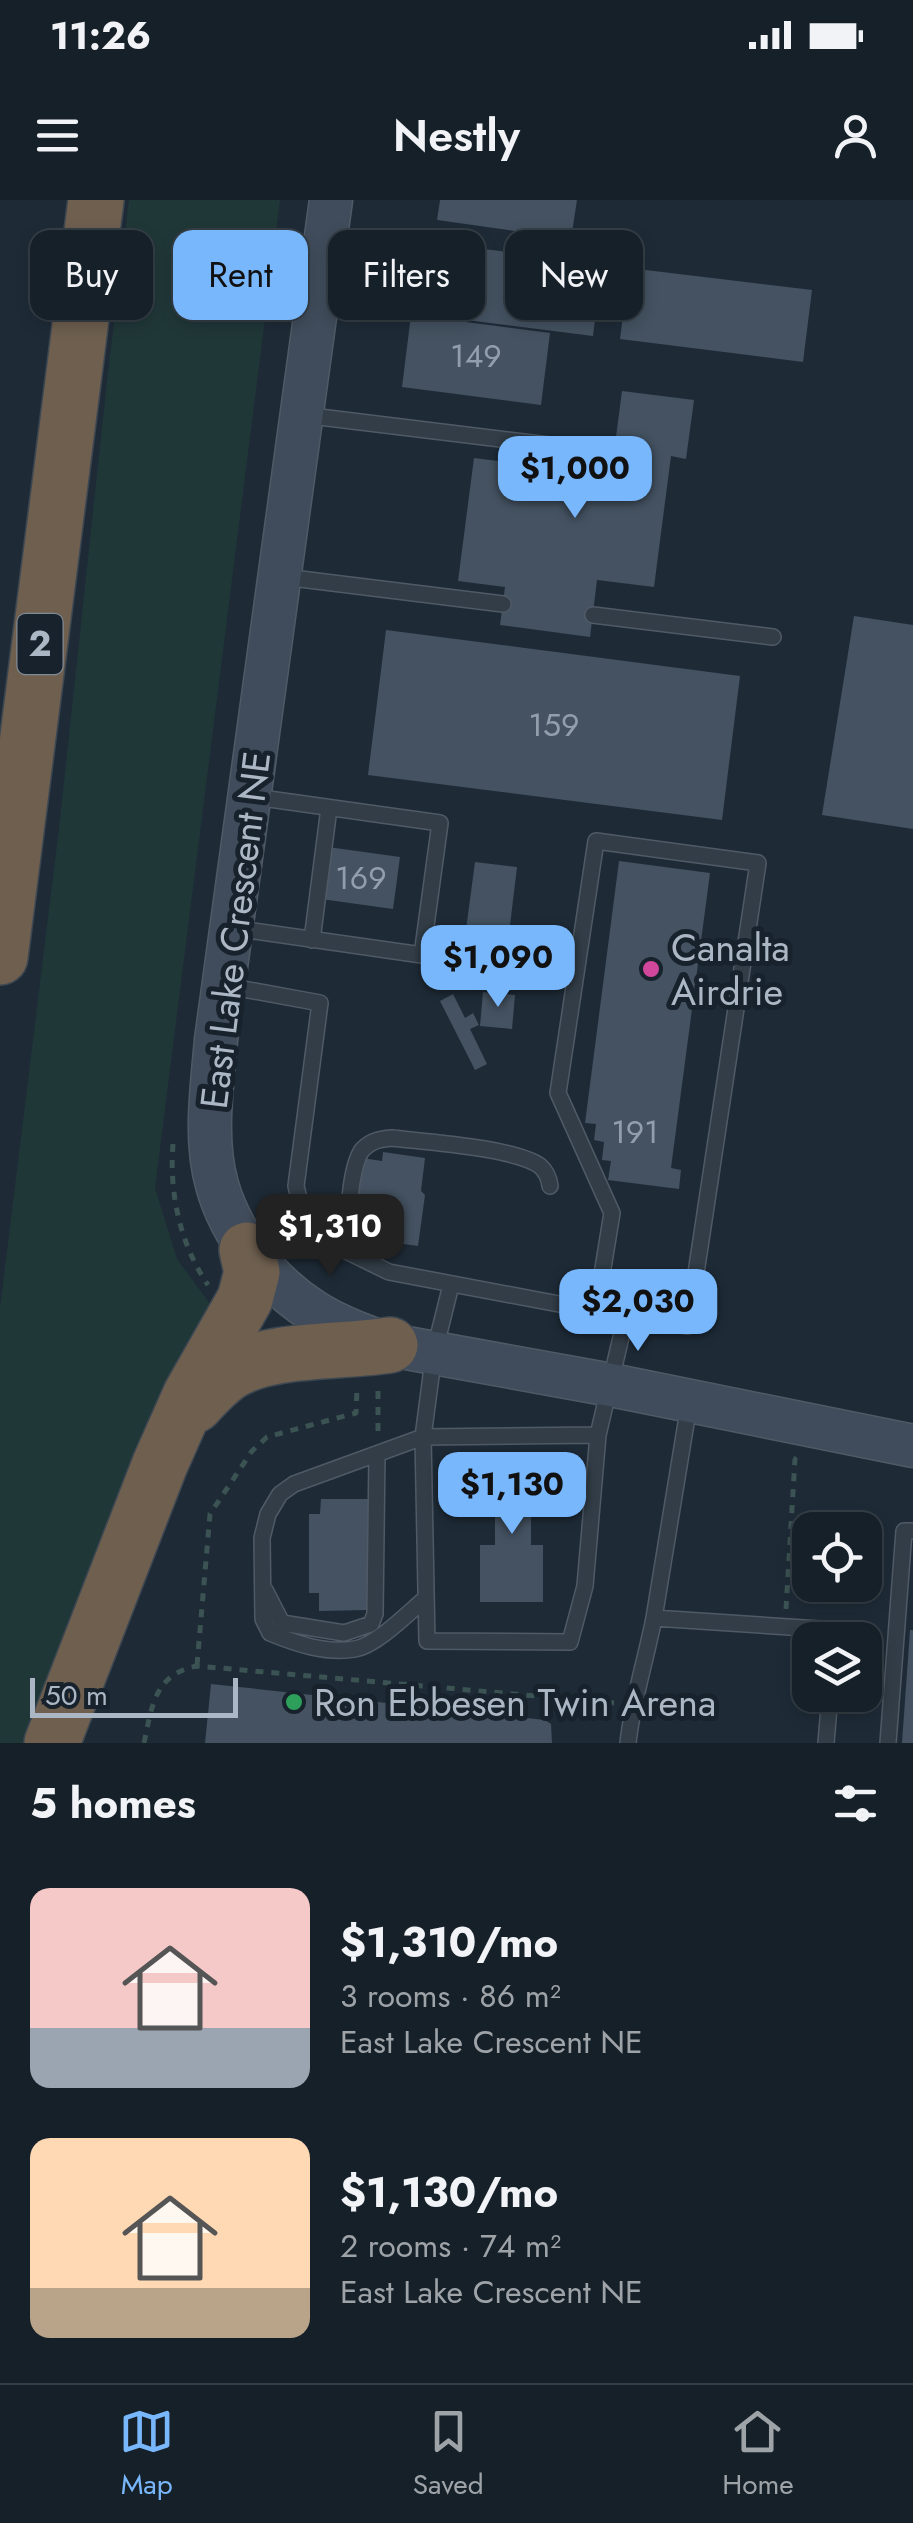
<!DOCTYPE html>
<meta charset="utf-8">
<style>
body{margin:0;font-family:Jost,sans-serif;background:#232d35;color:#f1f3f6;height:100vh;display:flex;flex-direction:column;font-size:38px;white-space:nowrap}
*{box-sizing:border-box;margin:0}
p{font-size:32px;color:#9ea3a8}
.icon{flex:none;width:55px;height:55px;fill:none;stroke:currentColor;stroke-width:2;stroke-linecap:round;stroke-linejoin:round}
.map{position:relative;height:1543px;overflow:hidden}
.side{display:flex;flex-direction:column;background:#162029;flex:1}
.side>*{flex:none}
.banner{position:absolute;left:30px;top:30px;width:855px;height:90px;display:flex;gap:20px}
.tools{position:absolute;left:792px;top:1312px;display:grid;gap:20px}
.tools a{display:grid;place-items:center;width:90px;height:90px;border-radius:20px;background:#162029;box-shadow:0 5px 15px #0003,0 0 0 2px #353e46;font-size:50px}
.scale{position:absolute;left:30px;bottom:25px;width:208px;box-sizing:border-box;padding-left:10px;border:5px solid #acb7c5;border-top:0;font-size:28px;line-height:35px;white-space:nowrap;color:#acb7c5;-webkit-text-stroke:8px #18222c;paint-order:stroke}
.price{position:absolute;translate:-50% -85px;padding:0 22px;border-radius:20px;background:#79b7fc;color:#111;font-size:32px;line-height:65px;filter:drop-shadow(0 2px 5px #0008)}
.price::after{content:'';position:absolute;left:50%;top:60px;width:30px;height:22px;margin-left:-15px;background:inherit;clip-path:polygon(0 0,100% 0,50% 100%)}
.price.active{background:#222;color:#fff}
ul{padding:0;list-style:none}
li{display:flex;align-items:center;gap:30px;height:250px;padding:0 30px}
li span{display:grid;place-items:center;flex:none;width:280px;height:200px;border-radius:20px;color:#555}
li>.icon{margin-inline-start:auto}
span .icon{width:120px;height:120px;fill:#fffc;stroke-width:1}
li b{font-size:42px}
h2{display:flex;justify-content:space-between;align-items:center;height:120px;padding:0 30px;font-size:42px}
.pill{padding:0 35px;border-radius:20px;background:#162029;box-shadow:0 5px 15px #0003,0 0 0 2px #353e46;font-size:35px;line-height:90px}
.pill.active{background:#79b7fc;color:#111}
.status{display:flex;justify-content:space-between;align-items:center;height:70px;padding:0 50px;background:#162029;direction:ltr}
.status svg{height:28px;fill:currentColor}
header{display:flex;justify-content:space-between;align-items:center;height:130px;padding:0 30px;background:#162029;font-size:45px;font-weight:600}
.tabs{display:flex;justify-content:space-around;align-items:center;height:140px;border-top:2px solid #353e46;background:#162029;font-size:28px;color:#9ea3a8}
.tabs a{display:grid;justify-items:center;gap:5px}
.tabs .active{color:#79b7fc}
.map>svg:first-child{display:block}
</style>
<div class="status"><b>11:26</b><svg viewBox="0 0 49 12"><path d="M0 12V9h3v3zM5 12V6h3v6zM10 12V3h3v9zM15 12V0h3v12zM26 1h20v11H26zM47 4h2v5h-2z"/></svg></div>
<header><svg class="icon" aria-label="menu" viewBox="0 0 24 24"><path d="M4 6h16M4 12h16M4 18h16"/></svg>Nestly<svg class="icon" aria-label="person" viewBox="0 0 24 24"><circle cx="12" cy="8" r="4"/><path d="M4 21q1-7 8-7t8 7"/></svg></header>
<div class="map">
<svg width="913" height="1543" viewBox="0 0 913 1543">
<rect width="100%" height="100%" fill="#1e2b37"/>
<path fill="#203738" d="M 129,0 L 280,0 L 155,988 L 177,1059 L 213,1108 L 32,1543 L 0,1543 L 0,1108 L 59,629 L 107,181 Z"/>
<path fill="#445261" d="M 440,0 L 577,0 L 571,39 L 437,20 Z
M 420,41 L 602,64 L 593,136 L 411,113 Z
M 629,68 L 812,90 L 803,162 L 620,139 Z
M 411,115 L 550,133 L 541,205 L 402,187 Z
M 622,191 L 694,200 L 686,259 L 671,256 L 654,387 L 597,380 L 590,437 L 500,425 L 505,387 L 458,381 L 474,258 L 611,275 Z
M 854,416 L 913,425 L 913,629 L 822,615 Z
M 386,430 L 740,476 L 722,620 L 368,575 Z
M 328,647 L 400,657 L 393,709 L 321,699 Z
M 619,661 L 710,673 L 671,968 L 681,970 L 679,989 L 608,980 L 611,961 L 602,960 L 604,942 L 594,940 L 596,924 L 585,923 Z
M 475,662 L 517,667 L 508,742 L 465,737 Z
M 483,792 L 515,795 L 512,829 L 480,826 Z
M 453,794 L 465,818 L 473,813 L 479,825 L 470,829 L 487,864 L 475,870 L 440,801 Z
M 383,952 L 425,958 L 421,991 L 425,995 L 418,1046 L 374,1040 L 372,1036 L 352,1034 L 362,958 L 382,961 Z
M 495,1252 L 531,1252 L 531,1345 L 543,1345 L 543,1402 L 480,1402 L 480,1345 L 495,1345 Z
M 321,1299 L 370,1299 L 371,1391 L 367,1391 L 367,1410 L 319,1411 L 319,1393 L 309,1393 L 309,1314 L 320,1314 Z
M 910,1430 L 913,1430 L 913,1543 L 902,1543 Z
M 211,1484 L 545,1520 L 551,1524 L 552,1543 L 205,1543 Z"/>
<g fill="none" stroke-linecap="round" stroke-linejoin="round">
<defs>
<path id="lane" d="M 303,215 L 582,249
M 284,377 L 503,404
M 593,415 L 773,437
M 233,728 L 422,755 L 440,623 L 254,597
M 312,740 L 329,608
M 227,786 L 320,803 L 296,986 L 300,1003 L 314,1026 L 346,1051 L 389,1072 L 596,1111
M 346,1051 C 348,1027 349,965 363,949 C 372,940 381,939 392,938 C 426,942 516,948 540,966 C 547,972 549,978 550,986
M 689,1205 L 654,1418 L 835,1430 L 834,1440
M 598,1235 L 423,1237 L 427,1441 L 570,1442 L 585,1386 L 598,1235 L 626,1116 L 688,1126 L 758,663 L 596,641 L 558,893 L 612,1013 L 596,1111 L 626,1116
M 265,1390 L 282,1423 L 344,1433 L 371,1424 L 375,1414 L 377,1254
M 426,1398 C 408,1413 377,1445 355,1449 C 326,1454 297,1444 270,1433 L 263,1419 L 262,1338 L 268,1314 L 280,1294 L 294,1284 L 423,1237 L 434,1153 L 451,1085
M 628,1543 C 632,1503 646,1459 654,1418
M 826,1543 L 830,1495
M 888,1543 L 904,1331 L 913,1331"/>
<path id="secondary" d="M 331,0 L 216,840 C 212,887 204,939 217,985 C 231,1035 269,1083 313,1111 C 336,1126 364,1136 390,1145 L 611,1185 L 913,1246"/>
<path id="highway" d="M 0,757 L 96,0
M 195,1205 C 206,1193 216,1182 229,1173 C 269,1147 342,1153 390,1145
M 52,1543 L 160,1264 L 191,1194 L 245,1099 L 252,1072 L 247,1050"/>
</defs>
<use href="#lane" stroke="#505a66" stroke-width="18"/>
<use href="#secondary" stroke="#505a66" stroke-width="45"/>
<use href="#highway" stroke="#3d4752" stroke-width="58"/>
<path stroke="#3b5352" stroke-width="5" stroke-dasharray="8 8" stroke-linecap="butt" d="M 173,944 C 169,993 180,1044 208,1085
M 378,1231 L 378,1187
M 786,1409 L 795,1259 L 790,1258
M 197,1465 L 210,1314 L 252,1251 L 267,1237 L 356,1213 L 357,1188
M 144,1543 C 152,1507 154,1474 197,1466 L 615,1503"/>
<use href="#lane" stroke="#323d47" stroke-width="15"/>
<use href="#secondary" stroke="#404c5b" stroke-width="42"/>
<use href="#highway" stroke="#6e5f4f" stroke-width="55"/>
</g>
<circle fill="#d1479c" stroke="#18222c" stroke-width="4" cx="651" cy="769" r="10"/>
<circle fill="#2e9e5b" stroke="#18222c" stroke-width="4" cx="294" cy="1502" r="10"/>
<g text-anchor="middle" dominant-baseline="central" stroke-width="10" stroke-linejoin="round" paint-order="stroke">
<g font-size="32" fill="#929eac">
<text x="476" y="156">149</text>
<text x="554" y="525">159</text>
<text x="361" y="678">169</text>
<text x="635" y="932">191</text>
</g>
<rect fill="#18222c" stroke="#808a97" stroke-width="2.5" x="17.5" y="414" width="45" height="60" rx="8"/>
<g font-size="35" font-weight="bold" fill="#acb7c5">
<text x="40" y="444">2</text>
</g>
<g font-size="38" fill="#acb7c5" stroke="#18222c">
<text transform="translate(235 730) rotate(-83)">East Lake Crescent NE</text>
</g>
<g font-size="38" fill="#acb7c5" stroke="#18222c" text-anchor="start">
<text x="671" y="747">Canalta<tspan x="671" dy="44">Airdrie</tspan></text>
<text x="314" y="1502">Ron Ebbesen Twin Arena</text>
</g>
</g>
</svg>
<div class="tools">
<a><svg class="icon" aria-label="locate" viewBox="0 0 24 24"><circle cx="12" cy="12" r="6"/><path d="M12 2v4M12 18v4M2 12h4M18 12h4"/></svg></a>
<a><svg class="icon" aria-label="layers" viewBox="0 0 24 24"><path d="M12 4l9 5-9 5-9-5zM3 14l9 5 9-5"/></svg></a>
</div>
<div class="scale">50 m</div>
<b class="price" style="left:575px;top:321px">$1,000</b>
<b class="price" style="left:498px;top:810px">$1,090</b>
<b class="price active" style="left:330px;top:1079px">$1,310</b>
<b class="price" style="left:638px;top:1154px">$2,030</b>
<b class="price" style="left:512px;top:1337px">$1,130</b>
<div class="banner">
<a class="pill">Buy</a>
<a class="pill active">Rent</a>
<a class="pill">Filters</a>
<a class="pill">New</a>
</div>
</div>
<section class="side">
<h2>5 homes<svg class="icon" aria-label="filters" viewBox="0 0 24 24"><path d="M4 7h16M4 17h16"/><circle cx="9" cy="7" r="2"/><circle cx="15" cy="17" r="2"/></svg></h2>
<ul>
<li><span style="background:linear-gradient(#f6c9c9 70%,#9aa5b1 0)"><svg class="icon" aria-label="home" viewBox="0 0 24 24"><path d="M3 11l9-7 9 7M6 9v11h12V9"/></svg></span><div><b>$1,310/mo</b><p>3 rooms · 86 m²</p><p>East Lake Crescent NE</p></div></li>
<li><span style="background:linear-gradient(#ffd9b3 75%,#b9a48a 0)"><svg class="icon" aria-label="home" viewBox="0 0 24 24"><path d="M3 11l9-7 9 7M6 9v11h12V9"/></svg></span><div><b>$1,130/mo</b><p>2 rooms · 74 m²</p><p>East Lake Crescent NE</p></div></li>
</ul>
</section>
<nav class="tabs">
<a class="active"><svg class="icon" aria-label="map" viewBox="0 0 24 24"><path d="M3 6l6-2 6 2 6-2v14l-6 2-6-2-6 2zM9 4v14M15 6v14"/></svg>Map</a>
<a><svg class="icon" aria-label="saved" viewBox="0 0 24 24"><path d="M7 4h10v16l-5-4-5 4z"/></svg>Saved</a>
<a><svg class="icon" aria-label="home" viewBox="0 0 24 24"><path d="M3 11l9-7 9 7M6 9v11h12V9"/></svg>Home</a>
</nav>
